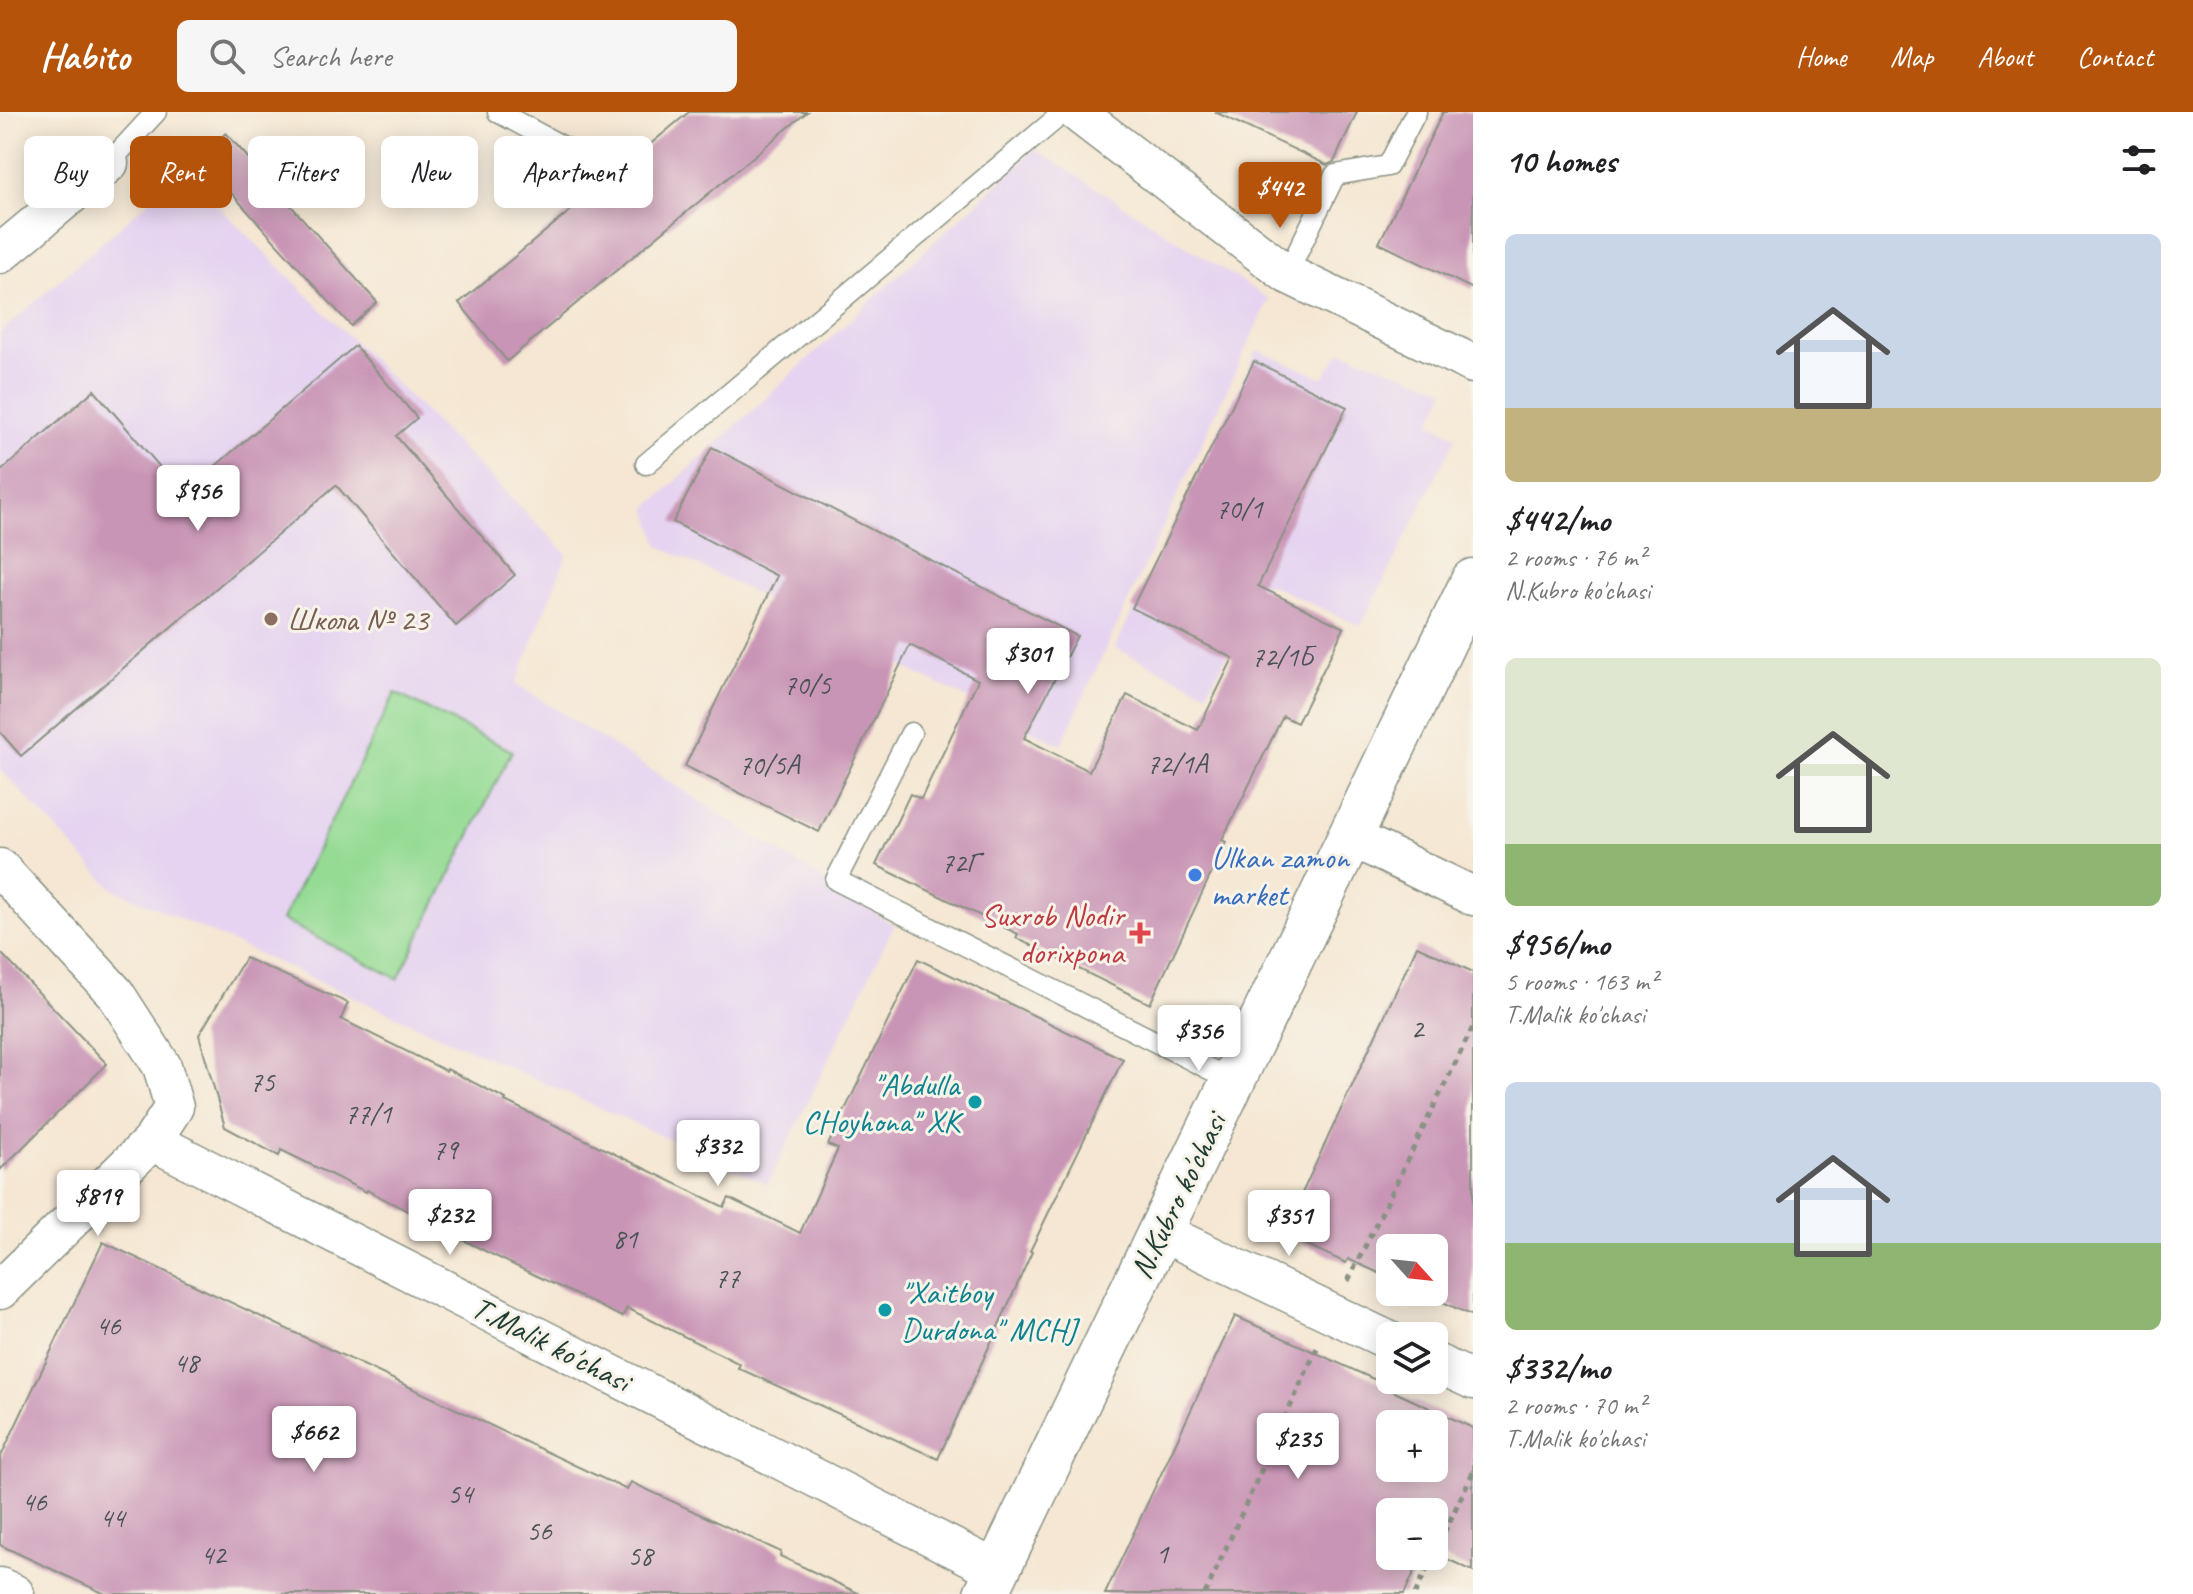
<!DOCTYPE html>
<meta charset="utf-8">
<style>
body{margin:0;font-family:Caveat,sans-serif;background:#f6f6f6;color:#202124;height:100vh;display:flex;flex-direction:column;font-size:30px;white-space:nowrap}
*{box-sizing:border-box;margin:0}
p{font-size:26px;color:#757577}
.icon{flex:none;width:44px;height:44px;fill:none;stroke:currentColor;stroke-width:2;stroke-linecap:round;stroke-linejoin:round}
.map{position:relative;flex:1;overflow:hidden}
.drawer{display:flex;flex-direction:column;background:#fff;width:720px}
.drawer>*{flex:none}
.hud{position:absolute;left:24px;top:24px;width:760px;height:72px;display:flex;gap:16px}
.needle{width:52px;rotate:117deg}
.buttons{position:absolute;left:1376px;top:1122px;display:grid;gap:16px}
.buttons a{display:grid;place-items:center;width:72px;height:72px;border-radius:12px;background:#fff;box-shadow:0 4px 20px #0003;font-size:40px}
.price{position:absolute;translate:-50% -68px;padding:0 18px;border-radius:8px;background:#fff;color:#222;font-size:26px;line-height:52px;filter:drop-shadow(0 2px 4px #0008)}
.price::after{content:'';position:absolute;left:50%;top:48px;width:24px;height:18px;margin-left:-12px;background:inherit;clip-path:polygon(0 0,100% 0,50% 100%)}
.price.active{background:#b45309;color:#fff}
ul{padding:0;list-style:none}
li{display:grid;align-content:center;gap:16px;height:424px;padding:0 32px}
li span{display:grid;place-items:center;height:248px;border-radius:12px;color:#555}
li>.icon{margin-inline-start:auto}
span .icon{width:144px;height:144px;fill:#fffc;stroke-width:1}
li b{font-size:34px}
h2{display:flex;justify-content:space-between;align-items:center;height:96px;padding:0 32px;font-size:34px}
.pill{padding:0 28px;border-radius:12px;background:#fff;box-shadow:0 4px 20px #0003;font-size:28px;line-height:72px}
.pill.active{background:#b45309;color:#fff}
header{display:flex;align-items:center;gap:48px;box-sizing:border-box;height:112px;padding:0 40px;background:#b45309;color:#fff}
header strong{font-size:38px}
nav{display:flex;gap:44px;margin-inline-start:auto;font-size:28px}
.search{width:560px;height:72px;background:#f6f6f6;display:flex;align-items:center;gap:20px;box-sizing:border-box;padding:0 28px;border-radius:12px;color:#757577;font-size:30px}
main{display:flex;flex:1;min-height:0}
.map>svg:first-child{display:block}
</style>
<header>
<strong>Habito</strong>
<div class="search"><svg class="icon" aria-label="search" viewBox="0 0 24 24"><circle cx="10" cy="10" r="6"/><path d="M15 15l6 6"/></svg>Search here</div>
<nav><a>Home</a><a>Map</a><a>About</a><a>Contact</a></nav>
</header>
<main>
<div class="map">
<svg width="1473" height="1482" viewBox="0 0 1473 1482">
<rect width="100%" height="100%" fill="#f7f3e8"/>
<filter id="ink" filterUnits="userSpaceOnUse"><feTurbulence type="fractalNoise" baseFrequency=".0125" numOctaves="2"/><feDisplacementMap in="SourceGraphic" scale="16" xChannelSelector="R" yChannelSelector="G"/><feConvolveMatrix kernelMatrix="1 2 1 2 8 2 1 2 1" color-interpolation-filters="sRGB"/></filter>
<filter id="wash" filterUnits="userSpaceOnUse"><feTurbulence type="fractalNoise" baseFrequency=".006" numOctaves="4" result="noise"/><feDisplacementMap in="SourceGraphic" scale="32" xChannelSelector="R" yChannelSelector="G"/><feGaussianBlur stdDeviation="1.8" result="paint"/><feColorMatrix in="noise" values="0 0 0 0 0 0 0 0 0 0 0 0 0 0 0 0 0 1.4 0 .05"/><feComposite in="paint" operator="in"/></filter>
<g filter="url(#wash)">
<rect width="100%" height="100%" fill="#f5e7d3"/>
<path fill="#e5d3f1" d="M 1035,37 L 1269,187 L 1061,633 L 659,434 L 647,396 Z
M 183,59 L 567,442 L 516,572 L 894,813 L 768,1072 L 112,776 L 0,657 L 0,221 Z
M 1257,238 L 1323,266 L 1341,239 L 1446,277 L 1431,310 L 1456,325 L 1361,514 L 1266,471 L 1207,580 L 1115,536 Z"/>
<path fill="#95db94" stroke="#5a8c64" stroke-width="2" d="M 395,581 L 512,639 L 398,867 L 282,808 Z"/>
<g id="blocks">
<path fill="#c995b6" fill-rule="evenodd" d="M 689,0 L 807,0 L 507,249 L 459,191 Z
M 1215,0 L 1357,0 L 1334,50 L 1327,53 Z
M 1443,0 L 1473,0 L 1473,177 L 1379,131 Z
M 226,21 L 377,190 L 351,214 L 199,45 Z
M 355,234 L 417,306 L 396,324 L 515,463 L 456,514 L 336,373 L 21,644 L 0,620 L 0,360 L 94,278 L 183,382 Z
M 1254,249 L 1347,295 L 1258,474 L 1344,516 L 1297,611 L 1283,604 L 1222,728 L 1226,730 L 1150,892 L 1016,826 L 1018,822 L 876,753 L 910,682 L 921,687 L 978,568 L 910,533 L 819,720 L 685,654 L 777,464 L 673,410 L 712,335 L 1077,524 L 1024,626 L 1089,659 L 1127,583 L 1198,618 L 1233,546 L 1132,496 Z
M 1417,834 L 1473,860 L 1473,1204 L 1421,1180 L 1434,1180 L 1434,1136 L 1390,1136 L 1390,1166 L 1348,1147 L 1346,1151 L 1283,1122 Z
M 0,840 L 107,952 L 0,1058 Z
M 245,846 L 348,891 L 341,907 L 446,959 L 447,957 L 506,987 L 505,989 L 724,1095 L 729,1086 L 800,1121 L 838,1037 L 828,1033 L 918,847 L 1123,947 L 1030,1139 L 1032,1140 L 938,1347 L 738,1256 L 740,1252 L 627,1196 L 622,1205 L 487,1140 L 367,1078 L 366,1080 L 281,1038 L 279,1044 L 225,1015 L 199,923 Z
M 103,1130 L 627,1378 L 631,1370 L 781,1440 L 780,1444 L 860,1482 L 105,1482 L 0,1433 L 0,1346 Z
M 1235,1204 L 1389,1274 L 1388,1277 L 1473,1316 L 1473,1459 L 1434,1441 L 1434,1400 L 1390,1400 L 1390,1444 L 1422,1444 L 1404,1482 L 1105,1482 ZM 1390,1312 L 1434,1312 L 1434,1356 L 1390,1356 Z"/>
</g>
</g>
<g filter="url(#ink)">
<use href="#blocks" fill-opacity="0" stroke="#8a9284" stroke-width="2"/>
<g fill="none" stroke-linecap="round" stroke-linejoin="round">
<defs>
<path id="lane" d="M 498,0 L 567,37
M 109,51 L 156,0
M 1287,162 L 1335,63 L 1388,54 L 1416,0
M 646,352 L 1064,0
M 911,621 L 836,768 L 1233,969"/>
<path id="street" d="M 1076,0 L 1287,162 L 1473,252
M 0,142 L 109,51
M 1351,725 L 1473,784
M 0,756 L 115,881 L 162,954 L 174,995 L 152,1029 L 997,1458
M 1161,1120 L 1390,1229
M 0,1178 L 152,1029
M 1434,1250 L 1473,1268
M 0,1475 L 15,1482"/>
<path id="secondary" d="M 986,1482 L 1473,469"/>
</defs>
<use href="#lane" stroke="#8a9284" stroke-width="23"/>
<use href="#street" stroke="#8a9284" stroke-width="41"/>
<use href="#secondary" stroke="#8a9284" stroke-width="47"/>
<path stroke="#8a9284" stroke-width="5" stroke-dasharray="6 6" stroke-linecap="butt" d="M 1348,1169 L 1473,915
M 1434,1442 L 1473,1360
M 1205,1482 L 1317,1236
M 1415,1482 L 1433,1444"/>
<use href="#lane" stroke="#fff" stroke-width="20"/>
<use href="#street" stroke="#fff" stroke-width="38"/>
<use href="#secondary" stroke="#fff" stroke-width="44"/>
</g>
</g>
<circle fill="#8d6e63" stroke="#f7f3e8" stroke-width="3" cx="271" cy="507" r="8"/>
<circle fill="#3f7fe0" stroke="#f7f3e8" stroke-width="3" cx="1195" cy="763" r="8"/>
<path fill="#e0444e" stroke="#f7f3e8" stroke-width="3" d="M1136 809h8v8h8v8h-8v8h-8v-8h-8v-8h8z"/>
<g fill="#0f9aa8" stroke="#f7f3e8" stroke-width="3">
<circle cx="975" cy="990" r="8"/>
<circle cx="885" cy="1198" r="8"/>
</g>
<g text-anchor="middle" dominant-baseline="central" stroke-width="6" stroke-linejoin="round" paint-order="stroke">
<g font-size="28" fill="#4a5354">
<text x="1239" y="396">70/1</text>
<text x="1282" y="544">72/1Б</text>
<text x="807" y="572">70/5</text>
<text x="1177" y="651">72/1А</text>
<text x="769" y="652">70/5А</text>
<text x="960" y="750">72Г</text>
<text x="1417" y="916">2</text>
<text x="262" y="969">75</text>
<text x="368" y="1001">77/1</text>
<text x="445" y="1037">79</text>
<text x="625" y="1126">81</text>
<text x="727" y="1165">77</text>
<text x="108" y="1213">46</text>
<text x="186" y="1250">48</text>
<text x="460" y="1381">54</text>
<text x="34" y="1389">46</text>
<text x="112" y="1405">44</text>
<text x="539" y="1418">56</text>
<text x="1162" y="1441">1</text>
<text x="213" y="1442">42</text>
<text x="640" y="1443">58</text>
</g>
<g font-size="32" fill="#785e54" stroke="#f7f3e8" text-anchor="start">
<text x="287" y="507">Школа № 23</text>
</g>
<g font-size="32" fill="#366cbe" stroke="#f7f3e8" text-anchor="start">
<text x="1211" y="745">Ulkan zamon<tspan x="1211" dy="37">market</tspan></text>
</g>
<g font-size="32" fill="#be3a42" stroke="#f7f3e8" text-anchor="end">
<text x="1124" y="803">Suxrob Nodir<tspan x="1124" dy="37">dorixpona</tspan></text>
</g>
<g font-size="32" fill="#0d838f" stroke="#f7f3e8" text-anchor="end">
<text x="959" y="972">"Abdulla<tspan x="959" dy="37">CHoyhona" XK</tspan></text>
<text x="901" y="1180" text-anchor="start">"Xaitboy<tspan x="901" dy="37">Durdona" MCHJ</tspan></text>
</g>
<g font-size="32" fill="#1f3d34" stroke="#f7f3e8">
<text transform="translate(1178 1084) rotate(-64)">N.Kubro ko'chasi</text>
<text transform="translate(551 1232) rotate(27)">T.Malik ko'chasi</text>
</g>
</g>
</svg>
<div class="buttons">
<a><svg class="needle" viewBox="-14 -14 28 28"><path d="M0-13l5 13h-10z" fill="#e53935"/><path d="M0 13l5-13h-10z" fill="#757577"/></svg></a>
<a><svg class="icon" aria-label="layers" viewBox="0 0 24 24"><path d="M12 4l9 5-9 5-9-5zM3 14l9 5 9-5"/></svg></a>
<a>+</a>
<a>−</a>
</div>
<b class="price active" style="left:1280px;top:118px">$442</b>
<b class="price" style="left:198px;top:421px">$956</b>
<b class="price" style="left:1028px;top:584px">$301</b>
<b class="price" style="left:1199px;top:961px">$356</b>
<b class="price" style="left:718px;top:1076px">$332</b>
<b class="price" style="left:98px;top:1126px">$819</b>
<b class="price" style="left:450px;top:1145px">$232</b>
<b class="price" style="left:1289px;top:1146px">$351</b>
<b class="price" style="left:314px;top:1362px">$662</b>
<b class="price" style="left:1298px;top:1369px">$235</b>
<div class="hud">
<a class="pill">Buy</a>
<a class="pill active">Rent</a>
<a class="pill">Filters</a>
<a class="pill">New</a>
<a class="pill">Apartment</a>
</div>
</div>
<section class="drawer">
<h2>10 homes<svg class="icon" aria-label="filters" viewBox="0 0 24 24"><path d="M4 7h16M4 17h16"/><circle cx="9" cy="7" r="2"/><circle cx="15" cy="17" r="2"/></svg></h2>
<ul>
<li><span style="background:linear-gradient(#c9d6e8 70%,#c2b280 0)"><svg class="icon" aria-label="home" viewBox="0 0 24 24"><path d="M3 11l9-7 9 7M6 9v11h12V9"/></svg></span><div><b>$442/mo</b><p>2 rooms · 76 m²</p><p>N.Kubro ko'chasi</p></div></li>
<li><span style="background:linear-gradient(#dfe7d0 75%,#8fb573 0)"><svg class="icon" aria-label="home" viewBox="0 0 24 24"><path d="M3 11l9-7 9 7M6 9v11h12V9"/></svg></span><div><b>$956/mo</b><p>5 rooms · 163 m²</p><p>T.Malik ko'chasi</p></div></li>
<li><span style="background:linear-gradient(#c9d6e8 65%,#8fb573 0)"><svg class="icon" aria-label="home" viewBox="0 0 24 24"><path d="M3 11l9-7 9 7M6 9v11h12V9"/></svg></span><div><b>$332/mo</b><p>2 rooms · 70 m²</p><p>T.Malik ko'chasi</p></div></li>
</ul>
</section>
</main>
